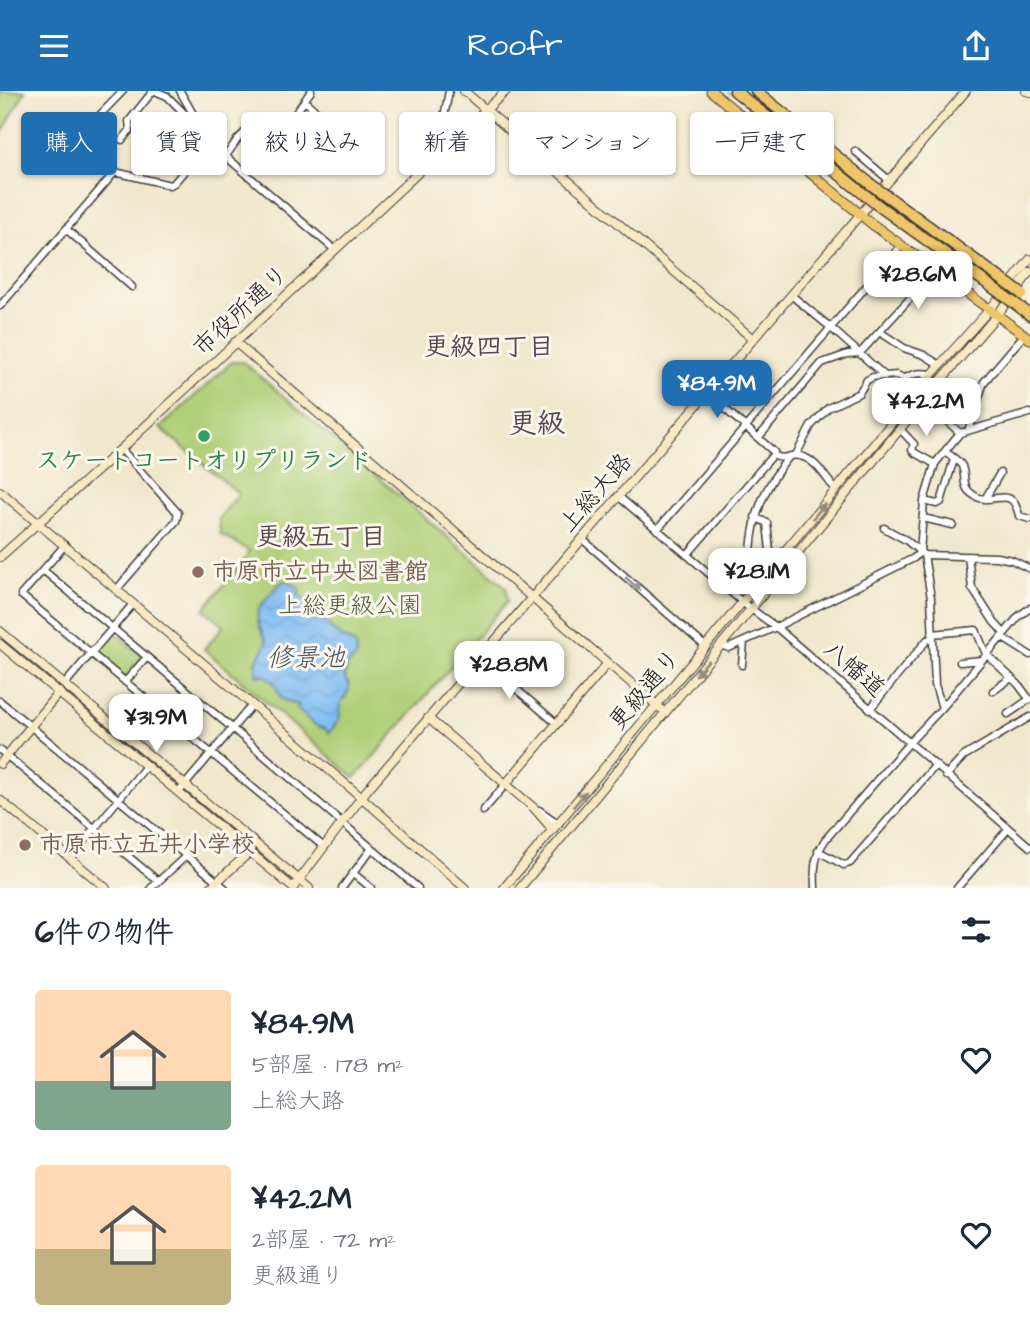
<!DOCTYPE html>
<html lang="ja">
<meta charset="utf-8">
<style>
body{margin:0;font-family:"Architects Daughter","Klee One",sans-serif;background:#f6f6f7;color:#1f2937;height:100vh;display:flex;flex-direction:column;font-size:26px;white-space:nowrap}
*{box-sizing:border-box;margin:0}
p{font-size:23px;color:#747a83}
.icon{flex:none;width:38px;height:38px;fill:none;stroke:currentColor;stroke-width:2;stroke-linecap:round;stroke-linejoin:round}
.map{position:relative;height:797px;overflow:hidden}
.sheet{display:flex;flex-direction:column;background:#fff;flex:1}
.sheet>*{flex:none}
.hud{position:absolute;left:21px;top:21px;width:989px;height:63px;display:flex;gap:14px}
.price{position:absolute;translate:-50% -60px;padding:0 16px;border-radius:14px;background:#fff;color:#222;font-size:23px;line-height:46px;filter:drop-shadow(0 2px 4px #0008)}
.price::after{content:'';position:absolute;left:50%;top:42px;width:21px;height:16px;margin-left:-10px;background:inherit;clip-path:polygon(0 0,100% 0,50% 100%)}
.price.selected{background:#1f6fb2;color:#fff}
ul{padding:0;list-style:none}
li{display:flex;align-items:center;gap:21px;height:175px;padding:0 35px}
li span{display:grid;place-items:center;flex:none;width:196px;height:140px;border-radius:7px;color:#555}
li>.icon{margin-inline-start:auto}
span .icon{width:84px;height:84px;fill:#fffc;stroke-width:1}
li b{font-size:30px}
h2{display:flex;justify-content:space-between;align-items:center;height:84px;padding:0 35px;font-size:30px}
.chip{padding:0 24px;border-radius:7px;background:#fff;box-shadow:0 2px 5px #0004;font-size:24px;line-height:63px}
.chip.selected{background:#1f6fb2;color:#fff}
header{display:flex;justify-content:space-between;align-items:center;height:91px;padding:0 35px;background:#1f6fb2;color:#fff;font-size:32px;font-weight:600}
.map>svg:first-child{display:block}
</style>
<header><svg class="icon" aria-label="menu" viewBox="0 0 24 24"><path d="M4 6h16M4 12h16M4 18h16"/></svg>Roofr<svg class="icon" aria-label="share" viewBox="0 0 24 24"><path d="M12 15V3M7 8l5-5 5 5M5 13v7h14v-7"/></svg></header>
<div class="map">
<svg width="1030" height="797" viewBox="0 0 1030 797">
<defs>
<pattern id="water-waves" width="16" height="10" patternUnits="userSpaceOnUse" patternTransform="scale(1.75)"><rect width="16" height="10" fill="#81bdf4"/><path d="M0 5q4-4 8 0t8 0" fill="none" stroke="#6fa2d1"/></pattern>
</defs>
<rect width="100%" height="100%" fill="#fbf7ec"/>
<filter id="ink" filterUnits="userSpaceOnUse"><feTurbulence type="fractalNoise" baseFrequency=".0143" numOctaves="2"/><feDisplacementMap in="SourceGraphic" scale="14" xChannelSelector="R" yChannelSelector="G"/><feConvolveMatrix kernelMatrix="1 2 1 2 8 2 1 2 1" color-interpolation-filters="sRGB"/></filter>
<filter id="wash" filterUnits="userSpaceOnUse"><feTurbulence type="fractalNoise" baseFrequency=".00686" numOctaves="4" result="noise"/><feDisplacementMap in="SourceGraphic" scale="28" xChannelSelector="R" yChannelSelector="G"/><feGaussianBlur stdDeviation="1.57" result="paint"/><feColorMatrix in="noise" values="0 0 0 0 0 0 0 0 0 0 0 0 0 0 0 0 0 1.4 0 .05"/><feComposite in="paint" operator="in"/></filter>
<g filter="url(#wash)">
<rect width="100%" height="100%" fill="#f0e7cc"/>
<path fill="#afcf77" stroke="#66764a" stroke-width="2" d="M 0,0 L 25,0 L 0,46 Z
M 232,271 L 243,271 L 506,496 L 508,510 L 355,687 L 204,558 L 224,535 L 204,518 L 244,470 L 249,460 L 220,443 L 219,427 L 239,403 L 160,337 Z
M 115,541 L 142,565 L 142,566 L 126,585 L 123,586 L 95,564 L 95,561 L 111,542 Z"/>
<path fill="url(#water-waves)" stroke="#4e6c88" stroke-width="2" d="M 287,489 L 301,499 L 298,503 L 319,521 L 332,538 L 342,546 L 353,552 L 356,556 L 356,566 L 348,574 L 345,581 L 345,588 L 349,593 L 349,599 L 341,612 L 339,629 L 329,642 L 324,637 C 314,636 304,624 297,618 L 299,614 L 281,608 L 275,593 L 266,585 L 257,584 C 257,580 255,573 257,569 C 260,561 265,562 266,550 C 253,523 254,522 274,499 C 279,494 280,491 287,489 Z"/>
</g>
<g filter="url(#ink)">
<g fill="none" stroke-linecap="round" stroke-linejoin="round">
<path stroke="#c6bea9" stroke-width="6" stroke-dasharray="6 3" stroke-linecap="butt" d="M 726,2 L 728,0"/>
<defs>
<path id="street" d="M 155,0 L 167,5 L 188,26 L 196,30
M 180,0 L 209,51 L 335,159
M 305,10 L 330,33
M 96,28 L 123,0
M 247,37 L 269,54 L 284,39
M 122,49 L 130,39 L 129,30 L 153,0
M 443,57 L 440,47 L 449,0
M 855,60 L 889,89
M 226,65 L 237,49 L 255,31 L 264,31 L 284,39 L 311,0
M 66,138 L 132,196
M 791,204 L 830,236 L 885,285
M 0,215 L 115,81 L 170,94 L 174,92 L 209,51
M 880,241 L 904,257 L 924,264 L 940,274
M 905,288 C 912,281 923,282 933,283
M 924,309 L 960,342
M 900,338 L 914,353 L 912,359 L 915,362 L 935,373
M 968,340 L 984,291 L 1024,244
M 758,347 L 822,272 L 848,263 L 860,262 L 935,180
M 945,360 C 950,365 959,369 962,375 C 967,388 960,396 975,405 C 993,416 1012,391 1019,425 L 1030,428
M 773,364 C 786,371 789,362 800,365 C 816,368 826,388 836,399
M 796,364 L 811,335 L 828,317 L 859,302 L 867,289 L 873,286 L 897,284 L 905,288 L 917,302
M 618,405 L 747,515 L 776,536 L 1030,756
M 985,408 L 1000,382
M 924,410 L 937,413 L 941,411 L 954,368
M 755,426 L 767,432 L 770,460 L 780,467
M 923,427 L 953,434
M 884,437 L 906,449 L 924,464 L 997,466 L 1012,469 L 1030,478
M 657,439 L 901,155
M 582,448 L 706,556
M 65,454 L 21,504 L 324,756
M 751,460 C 754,421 764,397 788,367
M 687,464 L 773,364 L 774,361 L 707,302
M 924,464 L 931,507 L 935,594 L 942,617
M 968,465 L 972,497 L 994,531 L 1004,542
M 43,479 L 232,637 L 418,797
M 117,498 L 176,430 L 178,422 L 121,358
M 932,543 L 976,539 L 986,563 L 1018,593 L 1030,609
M 1001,546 L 1030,564
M 721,554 L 729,557 L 776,536 L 914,467 L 920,461 L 924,410 L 935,373 L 945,360 L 960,342 L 1030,322
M 480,567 L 557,633
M 960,571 L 981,569
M 742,574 L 744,551
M 125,591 L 147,566
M 64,594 L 133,513
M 993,600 L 1011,587
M 0,610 L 225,797
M 870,618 L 927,549 L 932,547
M 1008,623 L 1030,608
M 0,659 L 158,790
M 946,685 L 964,665 L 1030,626
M 179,701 L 252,614
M 539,719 L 559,733
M 483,720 L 505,694
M 818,760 L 844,774 L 850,772 L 935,675
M 70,767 L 147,674
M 353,782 L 371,797
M 151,797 L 186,765
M 342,797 L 372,757
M 815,797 C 814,777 814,766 825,749 L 910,651 L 942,617 L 1019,525 L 1030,517
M 957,797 L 1008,738"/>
<path id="secondary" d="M 464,0 L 753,248
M 1026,0 L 1030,1
M 235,251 L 660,617
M 0,400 L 361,706 L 465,797
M 0,466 L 121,358 L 506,0
M 0,540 L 309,797
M 0,553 L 293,797
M 428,627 L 534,717 L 553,739
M 0,673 L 59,601
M 505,694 L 607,573
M 0,709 L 106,797
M 210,797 L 251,760
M 293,797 L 367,699 L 966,0
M 504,797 L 940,274 L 990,218 L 1030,168
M 520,797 L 924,309 L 997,224 L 1030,181"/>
<path id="primary" d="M 711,0 L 872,133 L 1030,248"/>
<path id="highway" d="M 735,0 L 865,104
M 756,0 L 873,95
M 887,105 L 1000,187
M 879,115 L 992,196
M 1017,214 L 1030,224"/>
</defs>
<use href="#street" stroke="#3c3a36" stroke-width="9"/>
<use href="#secondary" stroke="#3c3a36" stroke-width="10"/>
<use href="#primary" stroke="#3c3a36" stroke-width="11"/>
<use href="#highway" stroke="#3c3a36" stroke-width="13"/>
<use href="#street" stroke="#fff" stroke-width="6"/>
<use href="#secondary" stroke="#f8e8c3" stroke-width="8"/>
<use href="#primary" stroke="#eec569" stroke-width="9"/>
<use href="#highway" stroke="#eec569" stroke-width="10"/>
<defs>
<path id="highway-bridge" d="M 873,95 L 887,105
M 865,104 L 879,115
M 1000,187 L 1022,203
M 992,196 L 1017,214"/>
</defs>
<use href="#highway-bridge" stroke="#3c3a36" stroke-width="13" stroke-linecap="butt"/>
<use href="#highway-bridge" stroke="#eec569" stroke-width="10"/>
</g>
<defs><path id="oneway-solid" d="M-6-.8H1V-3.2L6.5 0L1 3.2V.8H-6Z" transform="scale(1.75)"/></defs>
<g fill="#958c78">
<use href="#oneway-solid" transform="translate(819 420) rotate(-50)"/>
<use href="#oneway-solid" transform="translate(702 577) rotate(130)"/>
<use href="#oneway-solid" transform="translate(580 708) rotate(-50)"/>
</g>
<use fill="#999" href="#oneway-solid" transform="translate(633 493) rotate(41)"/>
</g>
<circle fill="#2e9e5b" stroke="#fbf7ec" stroke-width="2.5" cx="204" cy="345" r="7"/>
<g fill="#8d6e63" stroke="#fbf7ec" stroke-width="2.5">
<circle cx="198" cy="481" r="7"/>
<circle cx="25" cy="754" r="7"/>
</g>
<g text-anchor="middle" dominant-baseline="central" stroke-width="6" stroke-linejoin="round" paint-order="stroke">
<g font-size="24" fill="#1c1c1c" stroke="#fbf7ec">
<text transform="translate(241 220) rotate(-43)">市役所通り</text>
<text transform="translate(596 402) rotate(-49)">上総大路</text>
<text transform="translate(854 578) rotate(41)">八幡道</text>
<text transform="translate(645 599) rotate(-50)">更級通り</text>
</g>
<g font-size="24" font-weight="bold" fill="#27864d" stroke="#fbf7ec">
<text x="204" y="370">スケートコートオリプリランド</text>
</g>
<g font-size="24" font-weight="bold" fill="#785e54" stroke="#fbf7ec" text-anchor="start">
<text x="212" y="481">市原市立中央図書館</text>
<text x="39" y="754">市原市立五井小学校</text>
</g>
<g font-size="24" fill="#4f5b3c" stroke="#fbf7ec">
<text x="350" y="515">上総更級公園</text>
</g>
<g font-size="26" font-weight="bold" fill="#574851" stroke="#fbf7ec">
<text x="489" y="256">更級四丁目</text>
<text x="321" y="446">更級五丁目</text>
</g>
<g font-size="26" font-style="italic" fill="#3f5468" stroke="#fbf7ec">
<text x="306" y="567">修景池</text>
</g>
<g font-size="28" font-weight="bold" fill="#574851" stroke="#fbf7ec">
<text x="537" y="332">更級</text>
</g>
</g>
</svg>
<b class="price" style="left:918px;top:220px">¥28.6M</b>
<b class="price selected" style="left:717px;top:329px">¥84.9M</b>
<b class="price" style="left:926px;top:347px">¥42.2M</b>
<b class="price" style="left:757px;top:517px">¥28.1M</b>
<b class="price" style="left:509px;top:610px">¥28.8M</b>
<b class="price" style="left:156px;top:663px">¥31.9M</b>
<div class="hud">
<a class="chip selected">購入</a>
<a class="chip">賃貸</a>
<a class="chip">絞り込み</a>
<a class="chip">新着</a>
<a class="chip">マンション</a>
<a class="chip">一戸建て</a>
</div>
</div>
<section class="sheet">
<h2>6件の物件<svg class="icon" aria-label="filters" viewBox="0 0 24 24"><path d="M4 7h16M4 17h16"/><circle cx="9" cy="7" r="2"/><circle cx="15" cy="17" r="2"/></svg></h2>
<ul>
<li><span style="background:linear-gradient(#ffd9b3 65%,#7fa58c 0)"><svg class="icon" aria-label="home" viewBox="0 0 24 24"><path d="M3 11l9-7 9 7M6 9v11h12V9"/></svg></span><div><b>¥84.9M</b><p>5部屋 · 178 m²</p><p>上総大路</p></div><svg class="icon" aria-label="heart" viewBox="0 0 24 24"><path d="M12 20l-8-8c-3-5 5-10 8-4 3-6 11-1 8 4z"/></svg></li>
<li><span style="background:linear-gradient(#ffd9b3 60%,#c2b280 0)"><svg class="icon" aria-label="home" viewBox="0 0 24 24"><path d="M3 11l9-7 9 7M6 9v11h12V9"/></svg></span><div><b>¥42.2M</b><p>2部屋 · 72 m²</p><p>更級通り</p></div><svg class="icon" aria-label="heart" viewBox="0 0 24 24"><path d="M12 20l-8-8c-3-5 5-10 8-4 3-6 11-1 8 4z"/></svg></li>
</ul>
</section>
